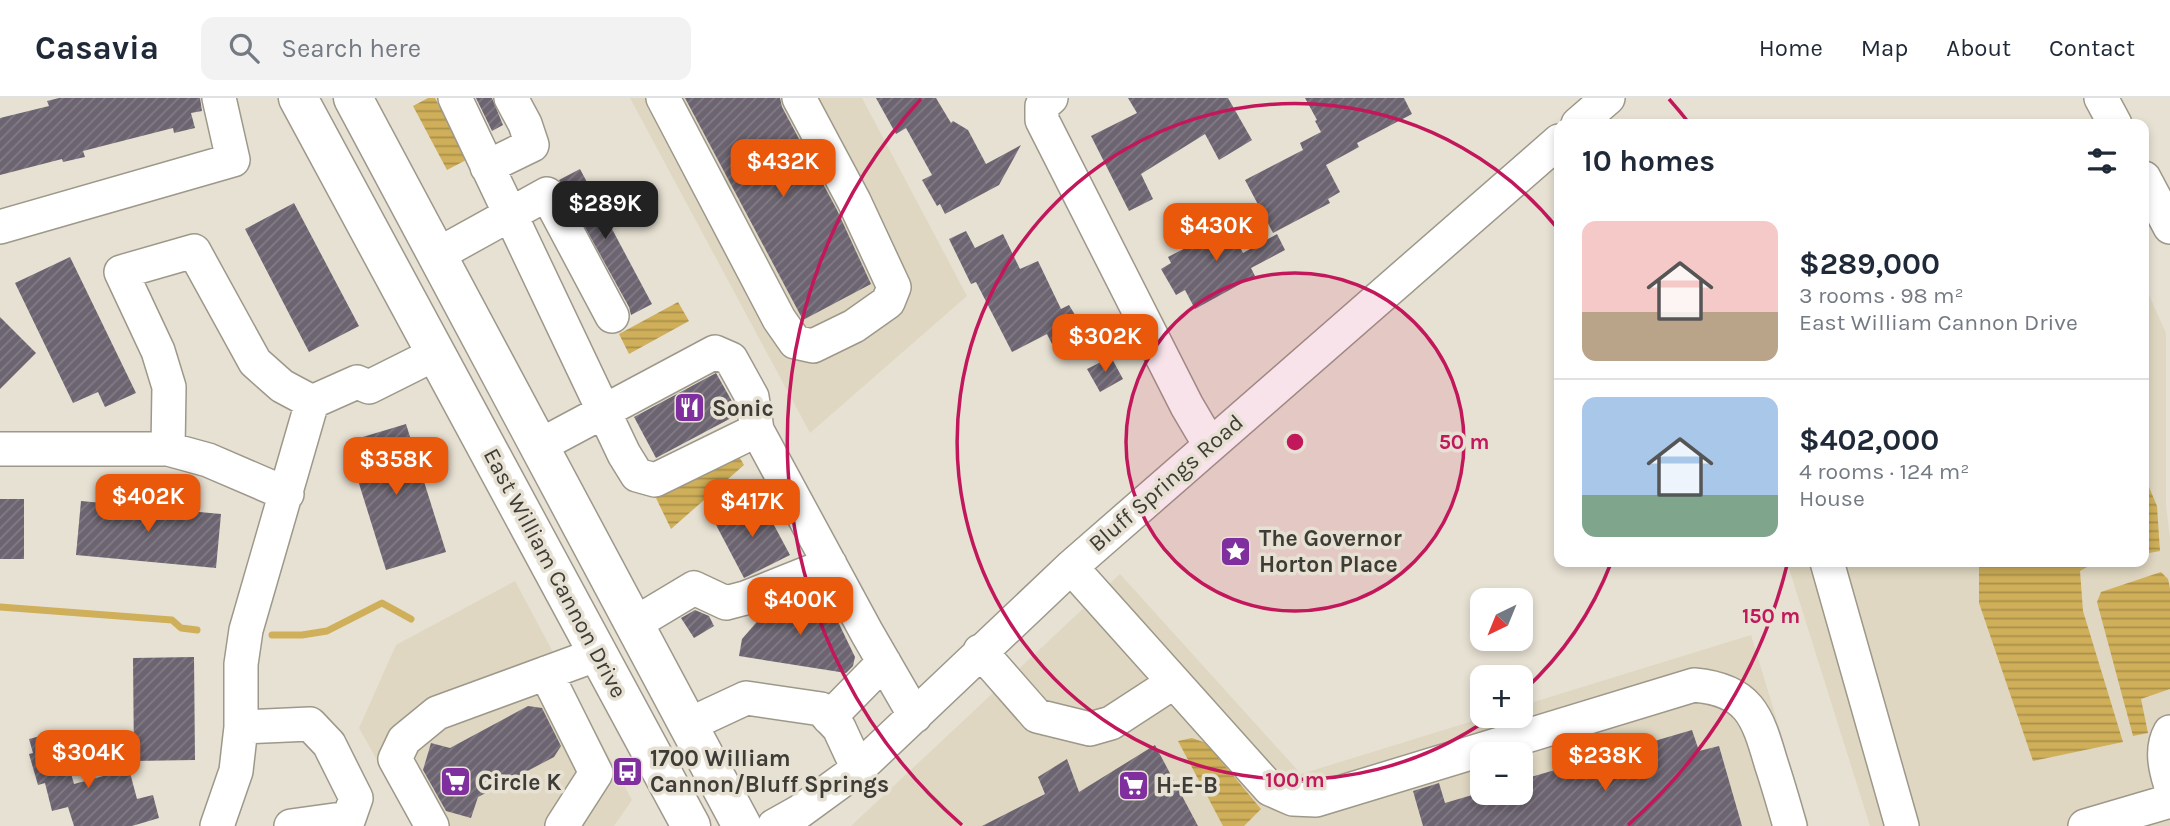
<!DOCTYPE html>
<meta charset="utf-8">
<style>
body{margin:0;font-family:Karla,sans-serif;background:#f2f2f3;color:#1f2937;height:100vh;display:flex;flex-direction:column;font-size:26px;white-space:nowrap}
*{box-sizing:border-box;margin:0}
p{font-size:23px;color:#747a83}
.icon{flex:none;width:38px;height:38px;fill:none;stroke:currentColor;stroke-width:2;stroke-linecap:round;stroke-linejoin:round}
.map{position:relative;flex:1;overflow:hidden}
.sheet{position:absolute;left:1554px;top:21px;width:595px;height:448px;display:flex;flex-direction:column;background:#fff;border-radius:14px;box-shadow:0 4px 10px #0003}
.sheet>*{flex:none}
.needle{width:46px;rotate:223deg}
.fabs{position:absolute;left:1470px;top:490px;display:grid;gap:14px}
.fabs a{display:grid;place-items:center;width:63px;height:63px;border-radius:14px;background:#fff;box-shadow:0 4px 10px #0003;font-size:35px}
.price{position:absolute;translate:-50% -60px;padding:0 16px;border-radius:14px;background:#ea580c;color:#fff;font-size:23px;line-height:46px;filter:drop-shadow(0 2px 4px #0008)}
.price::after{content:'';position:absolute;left:50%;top:42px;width:21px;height:16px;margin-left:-10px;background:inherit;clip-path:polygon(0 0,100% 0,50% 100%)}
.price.current{background:#222;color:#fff}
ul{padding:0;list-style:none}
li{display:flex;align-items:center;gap:21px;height:175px;padding:0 28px}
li+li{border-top:2px solid #e0e1e3}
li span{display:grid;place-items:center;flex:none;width:196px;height:140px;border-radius:14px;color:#555}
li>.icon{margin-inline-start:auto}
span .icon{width:84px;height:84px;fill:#fffc;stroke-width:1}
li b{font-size:30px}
h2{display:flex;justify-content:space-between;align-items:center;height:84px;padding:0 28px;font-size:30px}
header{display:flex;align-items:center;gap:42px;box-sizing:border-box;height:98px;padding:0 35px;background:#fff;border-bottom:2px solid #e0e1e3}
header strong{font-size:33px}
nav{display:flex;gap:38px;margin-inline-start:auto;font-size:24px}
.search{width:490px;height:63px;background:#f2f2f3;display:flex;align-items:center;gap:18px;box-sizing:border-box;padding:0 24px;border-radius:14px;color:#747a83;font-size:26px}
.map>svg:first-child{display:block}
</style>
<header>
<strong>Casavia</strong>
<div class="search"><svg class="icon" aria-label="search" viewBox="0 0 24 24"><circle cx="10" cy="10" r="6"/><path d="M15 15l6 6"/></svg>Search here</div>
<nav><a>Home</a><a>Map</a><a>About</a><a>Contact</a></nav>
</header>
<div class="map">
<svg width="2170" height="728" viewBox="0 0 2170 728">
<defs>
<pattern id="water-rules" width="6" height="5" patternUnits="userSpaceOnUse" patternTransform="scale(1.75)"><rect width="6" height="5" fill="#cfaf59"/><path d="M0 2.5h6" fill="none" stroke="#a9904a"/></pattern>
<pattern id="building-hatch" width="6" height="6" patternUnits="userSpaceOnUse" patternTransform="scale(1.75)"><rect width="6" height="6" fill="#6c6470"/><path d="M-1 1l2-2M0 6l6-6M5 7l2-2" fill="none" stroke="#827c85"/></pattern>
</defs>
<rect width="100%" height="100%" fill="#e7e1d3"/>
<path fill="#dfd7c1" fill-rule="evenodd" d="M 630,0 L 862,0 L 967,198 L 810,335 Z
M 2144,186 L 2166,235 L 2166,408 L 2170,439 L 2170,728 L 1870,728 L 1787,464 L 2144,464 Z
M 1120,476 L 1301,676 L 1489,618 L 1521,618 L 1521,608 L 1751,537 L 1809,728 L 851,728 ZM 1482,656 L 1521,656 L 1521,695 L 1482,695 Z
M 515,483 L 632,702 L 614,728 L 414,728 L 359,630 L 396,547 Z"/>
<path fill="url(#water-rules)" d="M 428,0 L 435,0 L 468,61 L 447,72 L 413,8 Z
M 678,204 L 689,223 L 629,256 L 619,236 Z
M 737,355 L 744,367 L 671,431 L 656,400 Z
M 2144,382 L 2146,382 L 2157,408 L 2160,453 L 2144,456 Z
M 1979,464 L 2096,464 L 2080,473 L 2083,513 L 2123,644 L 2033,663 L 1979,505 Z
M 2161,474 L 2168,481 L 2170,490 L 2170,591 L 2141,601 L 2148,635 L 2133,638 L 2097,504 L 2101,494 Z
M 1192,640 L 1206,645 L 1261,711 L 1244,728 L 1223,728 L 1178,643 Z"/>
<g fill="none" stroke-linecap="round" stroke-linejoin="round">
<path stroke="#cfaf59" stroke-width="7" d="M 0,509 L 172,522 L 181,530 L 197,532
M 272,537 L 302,537 L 327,533 L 382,505 L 411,521"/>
</g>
<path fill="url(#building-hatch)" d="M 59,0 L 200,0 L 202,13 L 191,15 L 195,30 L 174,35 L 173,30 L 83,53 L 85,59 L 63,64 L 62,61 L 0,77 L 0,20 L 49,8 L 47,3 Z
M 476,0 L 492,0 L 503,27 L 492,33 Z
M 685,0 L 780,0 L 782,9 L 837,112 L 871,186 L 803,222 Z
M 876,0 L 936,0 L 951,25 L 953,23 L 968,32 L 986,66 L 1021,47 L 999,87 L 945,116 L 940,106 L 937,108 L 922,82 L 932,77 L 906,30 L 896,36 Z
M 1128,0 L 1228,0 L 1252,42 L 1219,62 L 1205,36 L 1141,76 L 1153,101 L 1129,113 L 1091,38 L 1137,15 Z
M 1305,0 L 1404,0 L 1412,16 L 1357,45 L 1359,49 L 1326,67 L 1340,94 L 1328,101 L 1330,105 L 1273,135 L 1245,82 L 1303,52 L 1300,45 L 1321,34 L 1315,23 L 1317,22 Z
M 580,71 L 652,206 L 631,217 L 629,209 L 559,82 Z
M 294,105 L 359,228 L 309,254 L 245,131 Z
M 1223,117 L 1243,155 L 1277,136 L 1285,152 L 1251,170 L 1255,178 L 1195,211 L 1185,192 L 1176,197 L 1161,171 L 1171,165 L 1168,159 L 1201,142 L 1196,132 Z
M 966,133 L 975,150 L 1003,136 L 1020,171 L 1038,163 L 1061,211 L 1069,207 L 1083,230 L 1052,246 L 1047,236 L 1012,254 L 976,184 L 971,186 L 949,141 Z
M 70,159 L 136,295 L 105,309 L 98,294 L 73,305 L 15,185 Z
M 0,219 L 36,255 L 0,291 Z
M 1111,259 L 1123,281 L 1100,294 L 1087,271 Z
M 716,275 L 733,305 L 735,318 L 656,360 L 634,319 Z
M 406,326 L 446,454 L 386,472 L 346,344 Z
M 0,401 L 24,401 L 24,461 L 0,461 Z
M 760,401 L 790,457 L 744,480 L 715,425 Z
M 81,403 L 221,416 L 216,470 L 76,457 Z
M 797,500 L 829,505 L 855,559 L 853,568 L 846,575 L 739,558 L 742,541 L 767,512 Z
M 695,512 L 709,518 L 714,528 L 694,540 L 681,520 Z
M 194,559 L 195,662 L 134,663 L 133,560 Z
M 528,608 L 542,610 L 561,648 L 554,659 L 478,699 L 471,720 L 446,713 L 423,672 L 431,645 L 450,650 Z
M 1692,632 L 1699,653 L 1719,648 L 1742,728 L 1423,728 L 1413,693 L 1439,685 L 1445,705 L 1479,695 L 1521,695 L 1521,682 Z
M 59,633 L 74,686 L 129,671 L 137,701 L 153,697 L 159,720 L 132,728 L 74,728 L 68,709 L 52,713 L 45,685 L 38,687 L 29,656 L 33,655 L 29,641 Z
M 1155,647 L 1198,728 L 982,728 L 1045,696 L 1038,679 L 1067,661 L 1079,694 Z"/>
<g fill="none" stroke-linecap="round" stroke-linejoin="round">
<defs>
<path id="minor" d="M 455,0 L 624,356 L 637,377 L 655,382 L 757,332
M 663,0 L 779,221 L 795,244 L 813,248 L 854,228 L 888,204 L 894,189 L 854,103 L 799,0
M 1051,0 L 1042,8 L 1042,22 L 1187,308 L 1210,347
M 2101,0 L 2115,26
M 1578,26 L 1608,0
M 487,69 L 532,47 L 525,26 L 511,0
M 2144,80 L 2170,129
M 0,129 L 233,62 L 219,0
M 437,157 L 547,96 L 612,218
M 539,348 L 715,254 L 731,261 L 752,299 L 757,332 L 867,535 L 915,618
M 0,351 L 168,351 L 208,362 L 287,396
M 168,351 L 169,289 L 158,253 L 121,174 L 194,153 L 255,264 L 282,288 L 312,304 L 357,284 L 369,289 L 437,255
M 1827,464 L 1902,728
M 1071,469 L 1270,691 L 1293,701 L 1316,702 L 1694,587 C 1749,592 1757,617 1771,665 C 1778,686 1784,707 1790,728
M 634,526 L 694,490 L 726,505 L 745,500 L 830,466
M 980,553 L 1037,618 L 1090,631 L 1111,625 L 1174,584
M 546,575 L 596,675 L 562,728
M 829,620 L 884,564
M 688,627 L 746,600 L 821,611 L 839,630 L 858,671
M 241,629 L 310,626 L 329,646 L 356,700 L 349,720 L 291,728
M 2170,634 C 2161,650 2165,669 2170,685
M 217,728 L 236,673 L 241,629 L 241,566 L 246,532 L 312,304
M 432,728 L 395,661 L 404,642 L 437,615 L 598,556
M 774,728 L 799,714 L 858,671 L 1071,469 L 1559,43
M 2085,728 L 2170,703"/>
<path id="major" d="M 298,0 L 691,728
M 353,0 L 742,728"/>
</defs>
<use href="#minor" stroke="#9d988a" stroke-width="36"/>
<use href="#major" stroke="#9d988a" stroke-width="41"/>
<use href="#minor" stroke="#fff" stroke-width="33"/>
<use href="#major" stroke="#fff" stroke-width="38"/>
</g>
<circle cx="1295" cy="344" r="169" fill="#c2185b" fill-opacity=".12"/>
<g fill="none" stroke="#c2185b" stroke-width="3.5">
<circle cx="1295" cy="344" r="169"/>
<path d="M1611 465A338 338 0 0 1 1521 595M1491 619A338 338 0 1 1 1558 131"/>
<path d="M1787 467A507 507 0 0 1 1628 727M962 727A507 507 0 0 1 921 1M1669 1A507 507 0 0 1 1689 25"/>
</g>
<defs>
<symbol id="restaurant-square" viewBox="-11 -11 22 22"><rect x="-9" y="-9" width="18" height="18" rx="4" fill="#802f9f" stroke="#e7e1d3"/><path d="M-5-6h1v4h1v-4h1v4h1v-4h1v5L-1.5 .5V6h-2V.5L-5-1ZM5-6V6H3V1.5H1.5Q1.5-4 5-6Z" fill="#fff"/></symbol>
<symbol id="sight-square" viewBox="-11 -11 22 22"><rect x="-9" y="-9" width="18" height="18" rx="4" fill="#802f9f" stroke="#e7e1d3"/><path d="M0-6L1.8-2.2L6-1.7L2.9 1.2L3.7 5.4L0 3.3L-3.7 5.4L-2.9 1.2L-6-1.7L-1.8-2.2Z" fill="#fff"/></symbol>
<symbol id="bus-square" viewBox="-11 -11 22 22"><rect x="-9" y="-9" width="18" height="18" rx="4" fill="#802f9f" stroke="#e7e1d3"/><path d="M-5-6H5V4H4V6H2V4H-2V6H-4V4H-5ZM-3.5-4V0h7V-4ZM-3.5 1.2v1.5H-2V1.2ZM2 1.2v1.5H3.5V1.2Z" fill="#fff"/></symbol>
<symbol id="supermarket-square" viewBox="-11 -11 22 22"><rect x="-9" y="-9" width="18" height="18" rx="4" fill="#802f9f" stroke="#e7e1d3"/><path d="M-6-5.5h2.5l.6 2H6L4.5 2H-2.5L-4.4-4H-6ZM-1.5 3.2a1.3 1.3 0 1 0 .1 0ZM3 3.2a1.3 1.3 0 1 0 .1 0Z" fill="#fff"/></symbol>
</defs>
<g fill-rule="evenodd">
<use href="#restaurant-square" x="672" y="292" width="35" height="35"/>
<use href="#sight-square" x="1218" y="436" width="35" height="35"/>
<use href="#bus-square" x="610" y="656" width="35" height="35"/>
<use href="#supermarket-square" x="438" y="666" width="35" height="35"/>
<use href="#supermarket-square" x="1116" y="670" width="35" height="35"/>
</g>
<g text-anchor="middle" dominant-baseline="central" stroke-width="7" stroke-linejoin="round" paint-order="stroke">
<g font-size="23" font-weight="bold" fill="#3e3c36" stroke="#e7e1d3" text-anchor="start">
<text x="712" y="310">Sonic</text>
<text x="1259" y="440">The Governor<tspan x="1259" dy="26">Horton Place</tspan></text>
<text x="650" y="660">1700 William<tspan x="650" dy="26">Cannon/Bluff Springs</tspan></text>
<text x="478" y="684">Circle K</text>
<text x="1156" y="687">H-E-B</text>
</g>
<g font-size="23" fill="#3e3c36" stroke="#e7e1d3">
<text transform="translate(1166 385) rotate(-41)">Bluff Springs Road</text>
<text transform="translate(555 475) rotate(62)">East William Cannon Drive</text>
</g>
</g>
<circle cx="1295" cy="344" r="10" fill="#c2185b" stroke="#e7e1d3" stroke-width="3.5"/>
<g font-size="21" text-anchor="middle" font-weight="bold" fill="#c2185b" stroke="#e7e1d3" stroke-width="7" stroke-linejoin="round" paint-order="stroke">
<text x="1464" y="351">50 m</text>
<text x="1771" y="525">150 m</text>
<text x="1295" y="689">100 m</text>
</g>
</svg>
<div class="fabs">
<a><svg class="needle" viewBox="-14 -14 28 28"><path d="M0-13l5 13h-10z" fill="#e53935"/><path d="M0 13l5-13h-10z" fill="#747a83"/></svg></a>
<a>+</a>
<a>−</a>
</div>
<b class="price" style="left:783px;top:101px">$432K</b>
<b class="price current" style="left:605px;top:143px">$289K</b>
<b class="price" style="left:1216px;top:165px">$430K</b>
<b class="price" style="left:1105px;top:276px">$302K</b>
<b class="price" style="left:396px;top:399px">$358K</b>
<b class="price" style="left:148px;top:436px">$402K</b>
<b class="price" style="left:752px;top:441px">$417K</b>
<b class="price" style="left:800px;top:539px">$400K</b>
<b class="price" style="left:88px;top:692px">$304K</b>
<b class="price" style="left:1605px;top:695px">$238K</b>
<section class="sheet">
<h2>10 homes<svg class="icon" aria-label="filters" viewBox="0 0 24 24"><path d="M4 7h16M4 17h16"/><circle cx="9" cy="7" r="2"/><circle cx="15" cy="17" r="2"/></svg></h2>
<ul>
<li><span style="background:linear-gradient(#f6c9c9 65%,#b9a48a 0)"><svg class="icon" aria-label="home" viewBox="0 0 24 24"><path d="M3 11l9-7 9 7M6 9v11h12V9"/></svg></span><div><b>$289,000</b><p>3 rooms · 98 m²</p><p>East William Cannon Drive</p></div></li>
<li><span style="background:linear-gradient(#a9c7e8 70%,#7fa58c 0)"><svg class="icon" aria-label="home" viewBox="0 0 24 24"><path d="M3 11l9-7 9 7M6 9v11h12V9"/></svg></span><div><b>$402,000</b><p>4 rooms · 124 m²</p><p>House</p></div></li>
</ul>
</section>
</div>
